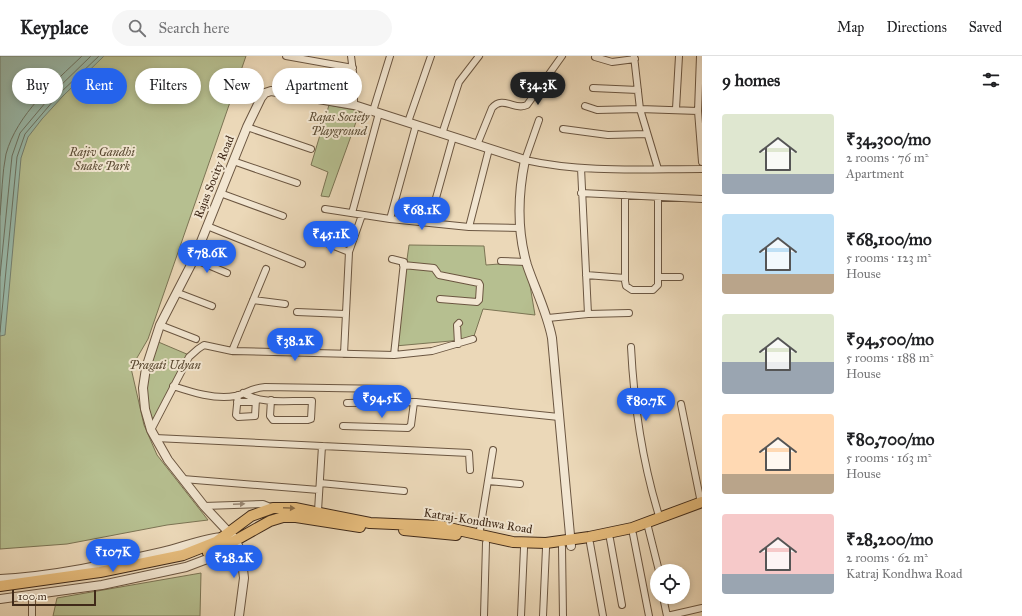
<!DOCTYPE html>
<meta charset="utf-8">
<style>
body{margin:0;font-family:"IM FELL Great Primer",serif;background:#f6f6f6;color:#202124;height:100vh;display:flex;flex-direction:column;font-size:15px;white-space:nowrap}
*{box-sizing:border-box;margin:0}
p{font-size:13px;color:#757577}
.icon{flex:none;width:22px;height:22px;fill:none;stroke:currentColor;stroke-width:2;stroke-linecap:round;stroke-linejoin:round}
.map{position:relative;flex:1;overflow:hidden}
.side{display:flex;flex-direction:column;background:#fff;width:320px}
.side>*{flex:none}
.guide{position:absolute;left:12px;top:12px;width:380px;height:36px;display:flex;gap:8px}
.controls{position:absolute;left:650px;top:508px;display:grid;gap:8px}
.controls a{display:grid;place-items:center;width:40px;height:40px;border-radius:50%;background:#fff;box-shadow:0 2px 6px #0003;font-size:20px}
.scale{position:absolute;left:12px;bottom:10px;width:84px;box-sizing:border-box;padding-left:4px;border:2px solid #402a19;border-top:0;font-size:11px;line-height:14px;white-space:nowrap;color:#402a19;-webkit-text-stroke:3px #f2e6d1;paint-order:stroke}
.price{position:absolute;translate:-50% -34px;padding:0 9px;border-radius:14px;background:#2563eb;color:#fff;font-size:13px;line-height:26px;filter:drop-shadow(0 1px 2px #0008)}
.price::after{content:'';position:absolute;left:50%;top:24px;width:12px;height:9px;margin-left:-6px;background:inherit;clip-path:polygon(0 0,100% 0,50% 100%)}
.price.current{background:#222;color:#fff}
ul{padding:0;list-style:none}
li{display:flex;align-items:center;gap:12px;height:100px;padding:0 20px}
li span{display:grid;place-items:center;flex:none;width:112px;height:80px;border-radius:4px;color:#555}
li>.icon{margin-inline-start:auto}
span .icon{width:48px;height:48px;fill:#fffc;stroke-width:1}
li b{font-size:17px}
h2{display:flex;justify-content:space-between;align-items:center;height:48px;padding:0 20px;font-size:17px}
.tag{padding:0 14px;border-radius:18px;background:#fff;box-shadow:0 2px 6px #0003;font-size:14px;line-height:36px}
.tag.current{background:#2563eb;color:#fff}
header{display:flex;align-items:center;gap:24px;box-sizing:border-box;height:56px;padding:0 20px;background:#fff;border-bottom:1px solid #e0e0e0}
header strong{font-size:19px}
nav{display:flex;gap:22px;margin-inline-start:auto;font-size:14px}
.search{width:280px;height:36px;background:#f6f6f6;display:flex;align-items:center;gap:10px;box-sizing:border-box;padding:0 14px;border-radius:22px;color:#757577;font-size:15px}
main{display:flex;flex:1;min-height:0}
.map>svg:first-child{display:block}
</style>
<header>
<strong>Keyplace</strong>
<div class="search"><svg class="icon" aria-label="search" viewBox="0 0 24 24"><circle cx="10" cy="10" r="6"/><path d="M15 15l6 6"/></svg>Search here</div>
<nav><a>Map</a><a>Directions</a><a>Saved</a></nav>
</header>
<main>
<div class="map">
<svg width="702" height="560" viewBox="0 0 702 560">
<rect width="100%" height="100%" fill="#ebd8b8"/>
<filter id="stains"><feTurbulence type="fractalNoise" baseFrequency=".005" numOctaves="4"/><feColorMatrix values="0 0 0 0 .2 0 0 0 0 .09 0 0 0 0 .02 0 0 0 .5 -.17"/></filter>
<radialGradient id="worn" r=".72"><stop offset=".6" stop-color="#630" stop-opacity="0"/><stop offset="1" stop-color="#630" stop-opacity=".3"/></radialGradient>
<path fill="#b6bf90" stroke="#7b7454" d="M 0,0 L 246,0 L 148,283 L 131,312 L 144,369 L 157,399 L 208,464 L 167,469 L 67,488 L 0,493 Z
M 329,49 L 360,55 L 329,141 L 321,140 L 328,116 L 311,109 Z
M 409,189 L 484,190 L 486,209 L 526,206 L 535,259 L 483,253 L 473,283 L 395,290 Z
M 156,285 L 189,299 L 153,364 C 139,331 148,317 156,285 Z
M 201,517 L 200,560 L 53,560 L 57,542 Z"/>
<path fill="#99baab" stroke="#758071" d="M 0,0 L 104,0 L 63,40 L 42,63 L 28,81 L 21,102 L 5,279 L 0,280 Z"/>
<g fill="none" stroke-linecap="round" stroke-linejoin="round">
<path stroke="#6c7262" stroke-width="1" d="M 0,159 C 2,139 2,117 6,98 C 17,58 54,27 82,0
M 0,220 L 12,100 L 20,77 L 56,34 L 91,0
M 0,276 L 17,101 L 25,78 L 60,37 L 99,0"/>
<defs>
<path id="minor" d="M 286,0 L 353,12
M 351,0 L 354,24 L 354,49
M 634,0 L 640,53 L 658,113
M 700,0 L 698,55 L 702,106
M 595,1 L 612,6 L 635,3
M 593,32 L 638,34
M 585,50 L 597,54 L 640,53 L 698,55
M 676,53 L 679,0
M 373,55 L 390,0
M 539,64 L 525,104 C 583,117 643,113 702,113
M 408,66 L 431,0
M 247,71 L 311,93
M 563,73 L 608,79 L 647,78
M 442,78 L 459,26 L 479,0
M 477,89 L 492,52 C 503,39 515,55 527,49 L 562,0
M 233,105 L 297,127
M 581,112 L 588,258
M 220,137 L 283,160
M 581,137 L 702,143
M 625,139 L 625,225 L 626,230 L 632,234 L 653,234 L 658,229 L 658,141
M 325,153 L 390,163 L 469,171 L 521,172
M 352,157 L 379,57
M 390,163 L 416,69
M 429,167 L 453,81
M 207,170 L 302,208
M 469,171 L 489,93
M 319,184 L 349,196
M 194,203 L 227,217
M 392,203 L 404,206 L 394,299
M 501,205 L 526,206
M 403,209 L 434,212 L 439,219 L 479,227 L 480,229 L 479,244 L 477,246 L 440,243
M 586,219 L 625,222
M 658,221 L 680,221
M 178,237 L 212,250
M 253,244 L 285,248
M 297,256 L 345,258
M 548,262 L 588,258 L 629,257
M 160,269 L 196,283
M 458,288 L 457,269 L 459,267
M 631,291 C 634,350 642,406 660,463
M 232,295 L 266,213
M 344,298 L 349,196 L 362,159
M 173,330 C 191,336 216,344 235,340 C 246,338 251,332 265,331 L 391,333
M 243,337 C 262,349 290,344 312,345 L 311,363 L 308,364 L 273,364 L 270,360 L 271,344
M 238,339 L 236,359 L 238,361 L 255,360 L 256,343
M 237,346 L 256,346
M 347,347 L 416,346 L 559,361
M 681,348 L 701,447
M 343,370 L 408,372 L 411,369 L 414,346
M 151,374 L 189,301 L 198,293 L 204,289 L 232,295 L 394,299 L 432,295 L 473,283
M 155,382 L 469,397 L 470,414
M 183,423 L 319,434
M 488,425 L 520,428
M 320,427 L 404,435
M 204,450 L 263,448 L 273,452
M 318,455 L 322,390
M 647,467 L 659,515
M 633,478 L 649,560
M 479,480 L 493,394
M 610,483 L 622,549
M 590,487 L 603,560
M 562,491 L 563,560
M 663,541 L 667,560
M 32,560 L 32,539
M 484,560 L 486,487
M 521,560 L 524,492
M 543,560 L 546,492
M 667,560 L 702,552"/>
<path id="tertiary" d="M 0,523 C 55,520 109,508 162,496 C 181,492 206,481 224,481
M 0,543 L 102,529 L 186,511 L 223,497 L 229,488
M 239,560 L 244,522 L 241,496 L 235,483 L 204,450 L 168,404 L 151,374 L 145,353 L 143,332 L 146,312 L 160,269 L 194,203 L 247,71 L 261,42 L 265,37 L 271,35 L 354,49 L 525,104 C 518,138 517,175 527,209 C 535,233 547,256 552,282 L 571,490"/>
<path id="trunk" d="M 404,474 L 456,479
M 208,497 L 229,488 L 270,465 L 283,461 L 296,461 L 360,471
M 0,530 L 100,516 L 183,499 L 216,486 L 251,460 L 273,452 L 295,452 L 370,467 L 440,470 L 513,486 L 546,487 L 589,481 L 632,472 L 702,446"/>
</defs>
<use href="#minor" stroke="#6b5641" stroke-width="8"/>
<use href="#tertiary" stroke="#6b5641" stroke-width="10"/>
<use href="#trunk" stroke="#402a19" stroke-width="12"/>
<use href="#minor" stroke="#f2e6d1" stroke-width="6"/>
<use href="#tertiary" stroke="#f2e6d1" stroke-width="8"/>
<use href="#trunk" stroke="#e6bc7c" stroke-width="10"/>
</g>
<defs><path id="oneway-solid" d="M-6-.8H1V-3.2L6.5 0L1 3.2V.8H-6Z"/></defs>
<use fill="#998875" href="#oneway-solid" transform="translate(239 448) rotate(-2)"/>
<use fill="#8b6c46" href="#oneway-solid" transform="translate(289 452) rotate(3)"/>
<g text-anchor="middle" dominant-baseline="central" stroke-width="4" stroke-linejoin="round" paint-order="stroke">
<g font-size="12" font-style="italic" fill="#584831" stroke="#f2e6d1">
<text x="339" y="61">Rajas Society<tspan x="339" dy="14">Playground</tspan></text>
<text x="102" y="96">Rajiv Gandhi<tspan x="102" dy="14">Snake Park</tspan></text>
<text x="165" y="309">Pragati Udyan</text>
</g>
<g font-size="12" fill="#402a19" stroke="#f2e6d1">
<text transform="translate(214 121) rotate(-68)">Rajas Socity Road</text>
<text transform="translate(478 465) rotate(9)">Katraj-Kondhwa Road</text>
</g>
</g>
<rect width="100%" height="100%" filter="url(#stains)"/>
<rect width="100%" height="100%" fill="url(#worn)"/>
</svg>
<div class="controls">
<a><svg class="icon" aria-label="locate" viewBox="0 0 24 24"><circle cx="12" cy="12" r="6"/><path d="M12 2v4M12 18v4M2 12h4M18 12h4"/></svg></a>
</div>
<div class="scale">100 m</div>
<b class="price current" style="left:538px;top:50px">₹34.3K</b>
<b class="price" style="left:422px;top:175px">₹68.1K</b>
<b class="price" style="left:331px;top:199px">₹45.1K</b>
<b class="price" style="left:207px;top:218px">₹78.6K</b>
<b class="price" style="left:295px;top:306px">₹38.2K</b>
<b class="price" style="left:382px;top:363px">₹94.5K</b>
<b class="price" style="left:646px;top:366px">₹80.7K</b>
<b class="price" style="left:113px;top:517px">₹107K</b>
<b class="price" style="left:234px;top:523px">₹28.2K</b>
<div class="guide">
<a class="tag">Buy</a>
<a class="tag current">Rent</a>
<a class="tag">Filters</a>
<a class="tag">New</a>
<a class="tag">Apartment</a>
</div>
</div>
<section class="side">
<h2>9 homes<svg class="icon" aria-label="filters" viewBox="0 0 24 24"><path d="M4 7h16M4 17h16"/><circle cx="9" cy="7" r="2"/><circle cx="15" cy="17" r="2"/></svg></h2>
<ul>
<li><span style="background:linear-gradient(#dfe7d0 75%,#9aa5b1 0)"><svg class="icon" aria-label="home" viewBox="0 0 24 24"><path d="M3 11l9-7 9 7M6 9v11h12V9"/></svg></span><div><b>₹34,300/mo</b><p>2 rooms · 76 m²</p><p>Apartment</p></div></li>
<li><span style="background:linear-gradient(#bfe0f5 75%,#b9a48a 0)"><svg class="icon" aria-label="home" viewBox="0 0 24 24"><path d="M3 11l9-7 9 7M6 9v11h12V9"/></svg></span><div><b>₹68,100/mo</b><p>5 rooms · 123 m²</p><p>House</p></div></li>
<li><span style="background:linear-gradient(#dfe7d0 60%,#9aa5b1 0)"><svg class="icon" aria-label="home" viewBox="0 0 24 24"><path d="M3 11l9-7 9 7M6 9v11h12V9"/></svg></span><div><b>₹94,500/mo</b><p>5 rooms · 188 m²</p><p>House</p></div></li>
<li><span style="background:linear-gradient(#ffd9b3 75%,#b9a48a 0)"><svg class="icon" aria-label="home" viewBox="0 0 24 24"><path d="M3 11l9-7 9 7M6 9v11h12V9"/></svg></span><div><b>₹80,700/mo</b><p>5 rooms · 163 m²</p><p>House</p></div></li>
<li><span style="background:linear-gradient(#f6c9c9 75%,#9aa5b1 0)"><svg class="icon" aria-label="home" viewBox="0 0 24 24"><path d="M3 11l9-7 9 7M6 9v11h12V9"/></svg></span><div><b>₹28,200/mo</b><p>2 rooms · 62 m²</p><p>Katraj Kondhwa Road</p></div></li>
</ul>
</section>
</main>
